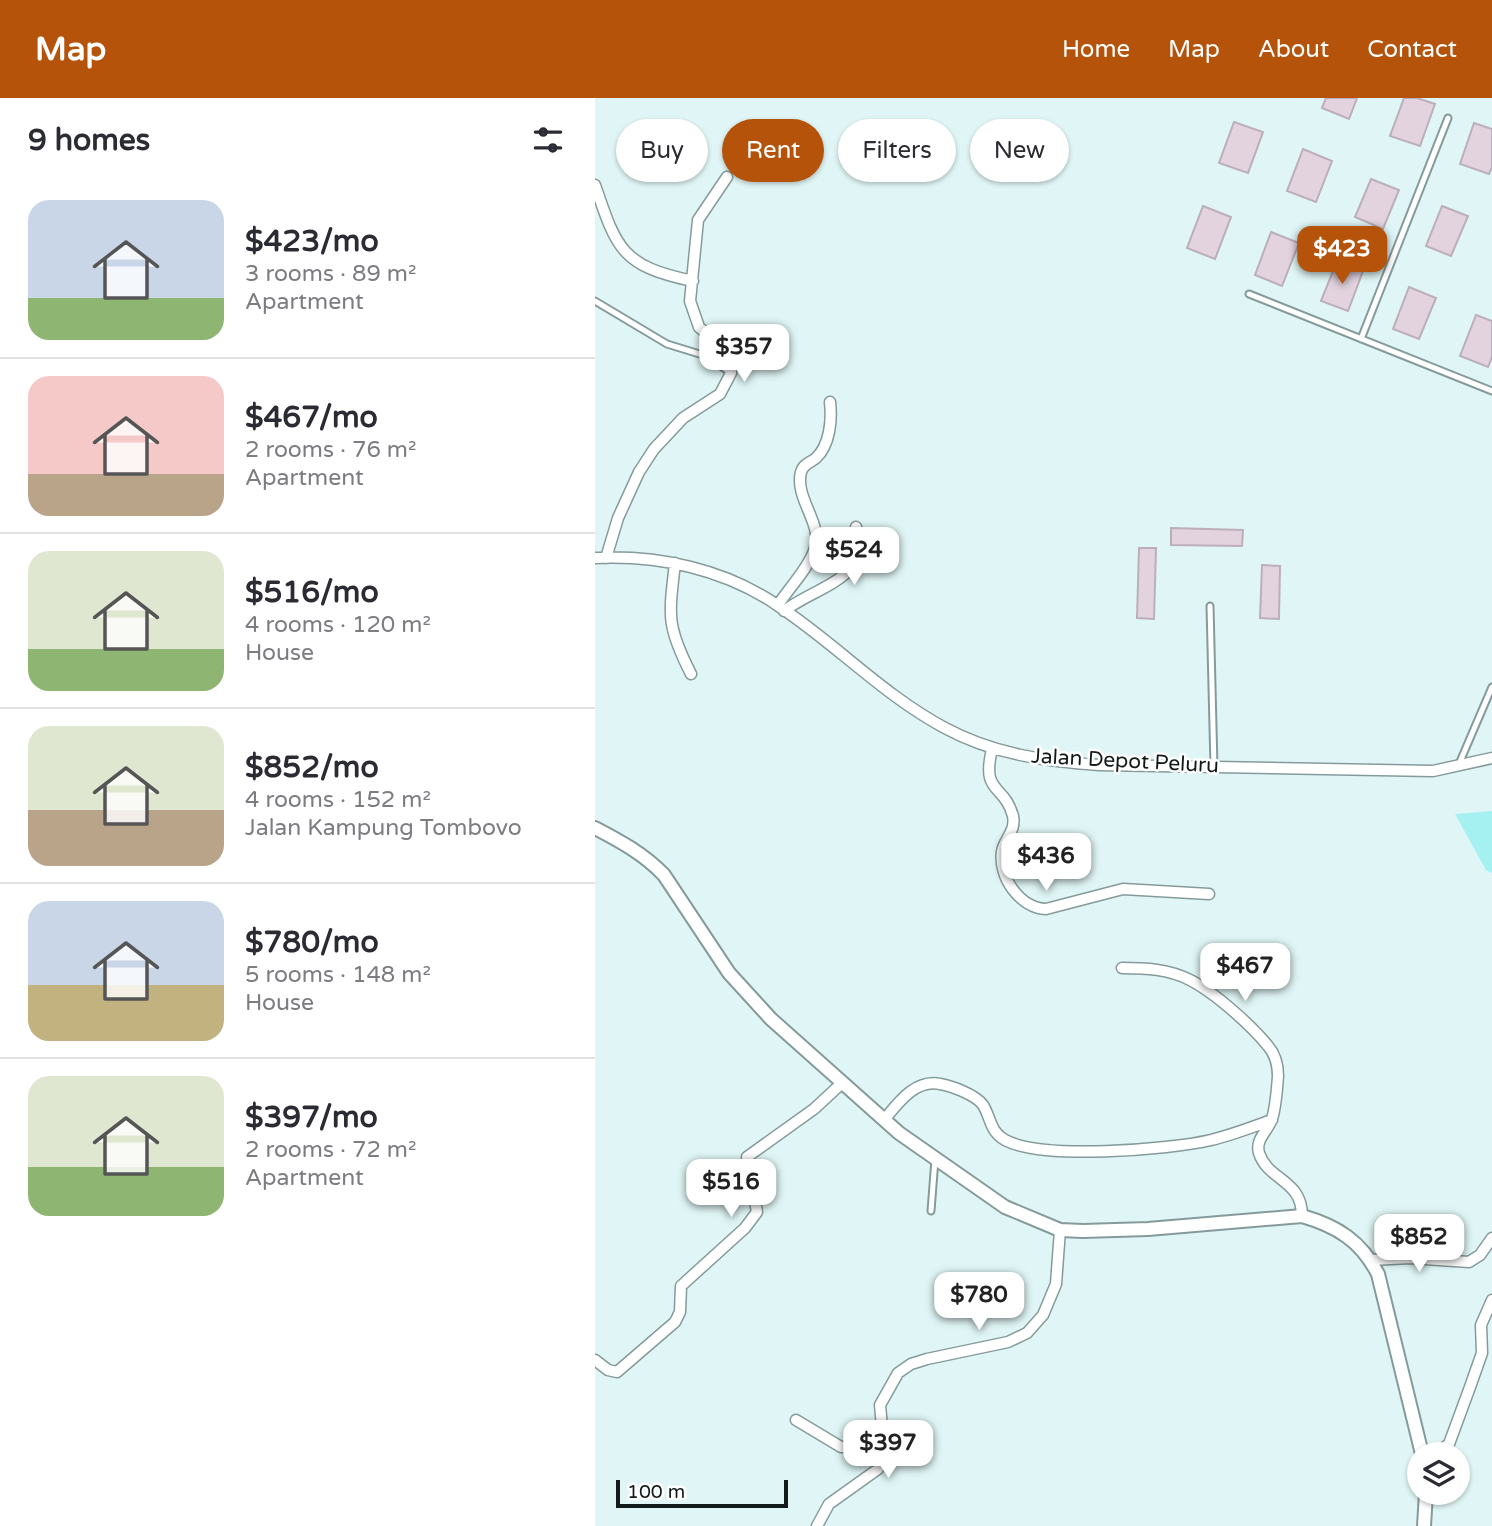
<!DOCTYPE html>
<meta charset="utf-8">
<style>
body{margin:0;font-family:"Varela Round",sans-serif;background:#f7f7f7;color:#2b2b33;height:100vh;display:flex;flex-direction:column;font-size:26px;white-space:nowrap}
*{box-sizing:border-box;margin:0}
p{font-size:23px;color:#7c7c81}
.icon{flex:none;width:38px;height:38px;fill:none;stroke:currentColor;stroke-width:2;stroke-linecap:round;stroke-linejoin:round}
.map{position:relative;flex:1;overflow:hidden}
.sheet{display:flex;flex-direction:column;background:#fff;width:595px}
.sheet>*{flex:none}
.hud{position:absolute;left:21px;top:21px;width:665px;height:63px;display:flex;gap:14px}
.controls{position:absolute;left:812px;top:1344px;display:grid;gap:14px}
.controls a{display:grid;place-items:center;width:63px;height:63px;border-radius:50%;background:#fff;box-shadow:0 2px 5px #0004;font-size:35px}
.scale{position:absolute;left:21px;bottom:18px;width:172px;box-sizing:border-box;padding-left:7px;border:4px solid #121a1a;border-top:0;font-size:19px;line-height:24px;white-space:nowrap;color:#121a1a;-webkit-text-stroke:5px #fefefe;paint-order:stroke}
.price{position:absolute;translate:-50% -60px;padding:0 16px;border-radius:14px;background:#fff;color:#222;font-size:23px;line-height:46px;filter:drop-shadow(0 2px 4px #0008)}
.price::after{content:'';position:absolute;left:50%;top:42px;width:21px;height:16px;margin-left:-10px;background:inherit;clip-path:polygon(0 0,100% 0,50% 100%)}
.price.current{background:#b45309;color:#fff}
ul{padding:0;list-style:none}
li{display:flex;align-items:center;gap:21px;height:175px;padding:0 28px}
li+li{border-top:2px solid #e1e1e2}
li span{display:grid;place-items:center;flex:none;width:196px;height:140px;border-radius:21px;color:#555}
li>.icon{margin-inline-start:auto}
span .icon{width:84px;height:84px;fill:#fffc;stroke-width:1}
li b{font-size:30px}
h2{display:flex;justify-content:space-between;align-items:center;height:84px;padding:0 28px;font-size:30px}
.pill{padding:0 24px;border-radius:32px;background:#fff;box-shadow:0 2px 5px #0004;font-size:24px;line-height:63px}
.pill.current{background:#b45309;color:#fff}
header{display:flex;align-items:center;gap:42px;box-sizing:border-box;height:98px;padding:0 35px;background:#b45309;color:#fff}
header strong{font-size:33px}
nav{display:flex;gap:38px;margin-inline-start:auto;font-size:24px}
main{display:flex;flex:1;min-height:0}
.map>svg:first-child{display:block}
</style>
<header>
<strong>Map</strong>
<nav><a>Home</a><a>Map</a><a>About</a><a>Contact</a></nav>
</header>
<main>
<section class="sheet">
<h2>9 homes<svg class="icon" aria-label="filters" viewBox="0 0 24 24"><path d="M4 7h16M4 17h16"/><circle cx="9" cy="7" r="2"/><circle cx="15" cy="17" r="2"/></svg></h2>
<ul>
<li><span style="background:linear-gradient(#c9d6e8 70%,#8fb573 0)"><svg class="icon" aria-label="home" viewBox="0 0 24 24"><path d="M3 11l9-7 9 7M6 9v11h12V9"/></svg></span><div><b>$423/mo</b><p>3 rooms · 89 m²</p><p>Apartment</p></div></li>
<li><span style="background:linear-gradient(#f6c9c9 70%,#b9a48a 0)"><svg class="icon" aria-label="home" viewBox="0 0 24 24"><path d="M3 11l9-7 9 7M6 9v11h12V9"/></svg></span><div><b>$467/mo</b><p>2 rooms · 76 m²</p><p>Apartment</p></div></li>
<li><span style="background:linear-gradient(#dfe7d0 70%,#8fb573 0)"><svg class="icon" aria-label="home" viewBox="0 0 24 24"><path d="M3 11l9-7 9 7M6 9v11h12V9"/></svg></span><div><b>$516/mo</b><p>4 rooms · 120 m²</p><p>House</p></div></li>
<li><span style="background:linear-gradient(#dfe7d0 60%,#b9a48a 0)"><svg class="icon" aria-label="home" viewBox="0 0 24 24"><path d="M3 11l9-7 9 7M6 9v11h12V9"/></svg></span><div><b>$852/mo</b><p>4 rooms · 152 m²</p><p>Jalan Kampung Tombovo</p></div></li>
<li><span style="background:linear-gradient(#c9d6e8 60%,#c2b280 0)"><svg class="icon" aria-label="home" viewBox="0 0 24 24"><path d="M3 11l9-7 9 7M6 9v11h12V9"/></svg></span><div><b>$780/mo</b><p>5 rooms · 148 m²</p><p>House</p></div></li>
<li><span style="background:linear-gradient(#dfe7d0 65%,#8fb573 0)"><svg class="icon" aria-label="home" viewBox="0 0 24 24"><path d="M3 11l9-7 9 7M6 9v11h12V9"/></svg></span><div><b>$397/mo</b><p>2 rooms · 72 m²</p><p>Apartment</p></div></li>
</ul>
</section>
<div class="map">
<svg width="897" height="1428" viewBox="0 0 897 1428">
<rect width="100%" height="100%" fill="#e0f6f6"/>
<path fill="#a5f1f2" d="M 897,713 L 897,775 L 891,772 L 860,716 Z"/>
<path fill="#e2d3df" stroke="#bcaeba" stroke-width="2" d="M 731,0 L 762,0 L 754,21 L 727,10 Z
M 809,0 L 822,0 L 840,6 L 825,48 L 795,38 Z
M 639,24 L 668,34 L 653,75 L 624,65 Z
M 879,25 L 897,31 L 897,69 L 894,76 L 865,66 Z
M 708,51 L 737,63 L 721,104 L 692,93 Z
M 776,81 L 804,92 L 788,131 L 760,119 Z
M 608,108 L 636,119 L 620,161 L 592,150 Z
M 847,108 L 873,118 L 856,158 L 831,148 Z
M 676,134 L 704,145 L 687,188 L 660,177 Z
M 742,163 L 768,173 L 753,213 L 726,203 Z
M 814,189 L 841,200 L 824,241 L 798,231 Z
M 881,217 L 897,223 L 897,259 L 893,269 L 865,258 Z
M 576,430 L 648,432 L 647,448 L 576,447 Z
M 544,450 L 561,450 L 559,521 L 542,520 Z
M 667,467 L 685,468 L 684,521 L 665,520 Z"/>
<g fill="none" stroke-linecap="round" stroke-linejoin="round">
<defs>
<path id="service" d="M 654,196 L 897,293
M 0,203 L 72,246 L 111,258 L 136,275
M 766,241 L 853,20
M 615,508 L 619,669
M 864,666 L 897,589
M 336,1113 L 340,1061"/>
<path id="minor" d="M 0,87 C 22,152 27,168 98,183
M 0,460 C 64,457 129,471 182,507 C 240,545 288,597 350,630 C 398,656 449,663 504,667 L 838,673 L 897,660
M 11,460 L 23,420 L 44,374 L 59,351 L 88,320 L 125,296 L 136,275 L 136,263 L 128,250 L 104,229 L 95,203 L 103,122 L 132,79
M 80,465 C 74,518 71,527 96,576
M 183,507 C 194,490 212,472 219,453 C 230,427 199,401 206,374 C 208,366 215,365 221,360 C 235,347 237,322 235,304
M 189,513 C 221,488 278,481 261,429
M 397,651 C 386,697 409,685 418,718 C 421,733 410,740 407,753 C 403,779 425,810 451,811 L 528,791 L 614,796
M 527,870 C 550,870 574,871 595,882 C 619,894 656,927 673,948 C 680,956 683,967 683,978 C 682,991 681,1008 677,1021 C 673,1033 660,1041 664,1055 C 673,1083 707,1081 707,1118
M 289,1022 C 303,1005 320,981 345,986 C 357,988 381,997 388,1007 C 396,1020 395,1034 410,1042 C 447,1062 573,1052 616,1042 C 637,1037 657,1029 677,1022
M 776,1162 L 815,1160 L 874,1164 L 885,1157 L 897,1140
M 0,1262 L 13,1272 L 22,1274 L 80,1224 L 85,1214 L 86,1188 L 150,1130 L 162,1114 L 152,1059 L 219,1011 L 246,986
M 201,1322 L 246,1349 L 269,1350 L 288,1339
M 840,1356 L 854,1346 L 875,1289 L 887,1255 L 886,1227 L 897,1202
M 222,1428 L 234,1406 L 283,1371 L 289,1351 L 285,1307 L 303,1275 L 316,1266 L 332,1261 L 413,1244 L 432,1235 L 448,1217 L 461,1186 L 465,1132"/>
<path id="tertiary" d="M 0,730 C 25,743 49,756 69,777 L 134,875 L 176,921 L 304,1035 L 410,1109 L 465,1132 L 488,1133 L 553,1131 L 707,1118 C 742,1128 766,1143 783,1176 L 827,1356
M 829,1428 L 831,1395"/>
</defs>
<use href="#service" stroke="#859b9b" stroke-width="9"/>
<use href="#minor" stroke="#859b9b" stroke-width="13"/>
<use href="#tertiary" stroke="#859b9b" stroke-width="16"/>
<use href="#service" stroke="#fff" stroke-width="5"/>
<use href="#minor" stroke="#fff" stroke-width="10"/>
<use href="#tertiary" stroke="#fff" stroke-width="12"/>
</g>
<g text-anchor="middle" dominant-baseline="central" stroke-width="5" stroke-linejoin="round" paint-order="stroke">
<g font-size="21" fill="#121a1a" stroke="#fefefe">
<text transform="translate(530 663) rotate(3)">Jalan Depot Peluru</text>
</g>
</g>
</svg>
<div class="controls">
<a><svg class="icon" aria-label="layers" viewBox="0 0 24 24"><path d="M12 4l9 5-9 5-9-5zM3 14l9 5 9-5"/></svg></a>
</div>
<div class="scale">100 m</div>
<b class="price current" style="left:747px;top:188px">$423</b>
<b class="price" style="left:149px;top:286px">$357</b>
<b class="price" style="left:259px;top:489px">$524</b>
<b class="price" style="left:451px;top:795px">$436</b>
<b class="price" style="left:650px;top:905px">$467</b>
<b class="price" style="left:136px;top:1121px">$516</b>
<b class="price" style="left:824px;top:1176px">$852</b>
<b class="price" style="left:384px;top:1234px">$780</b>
<b class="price" style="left:293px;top:1382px">$397</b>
<div class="hud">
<a class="pill">Buy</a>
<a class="pill current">Rent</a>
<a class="pill">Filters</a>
<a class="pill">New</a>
</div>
</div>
</main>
